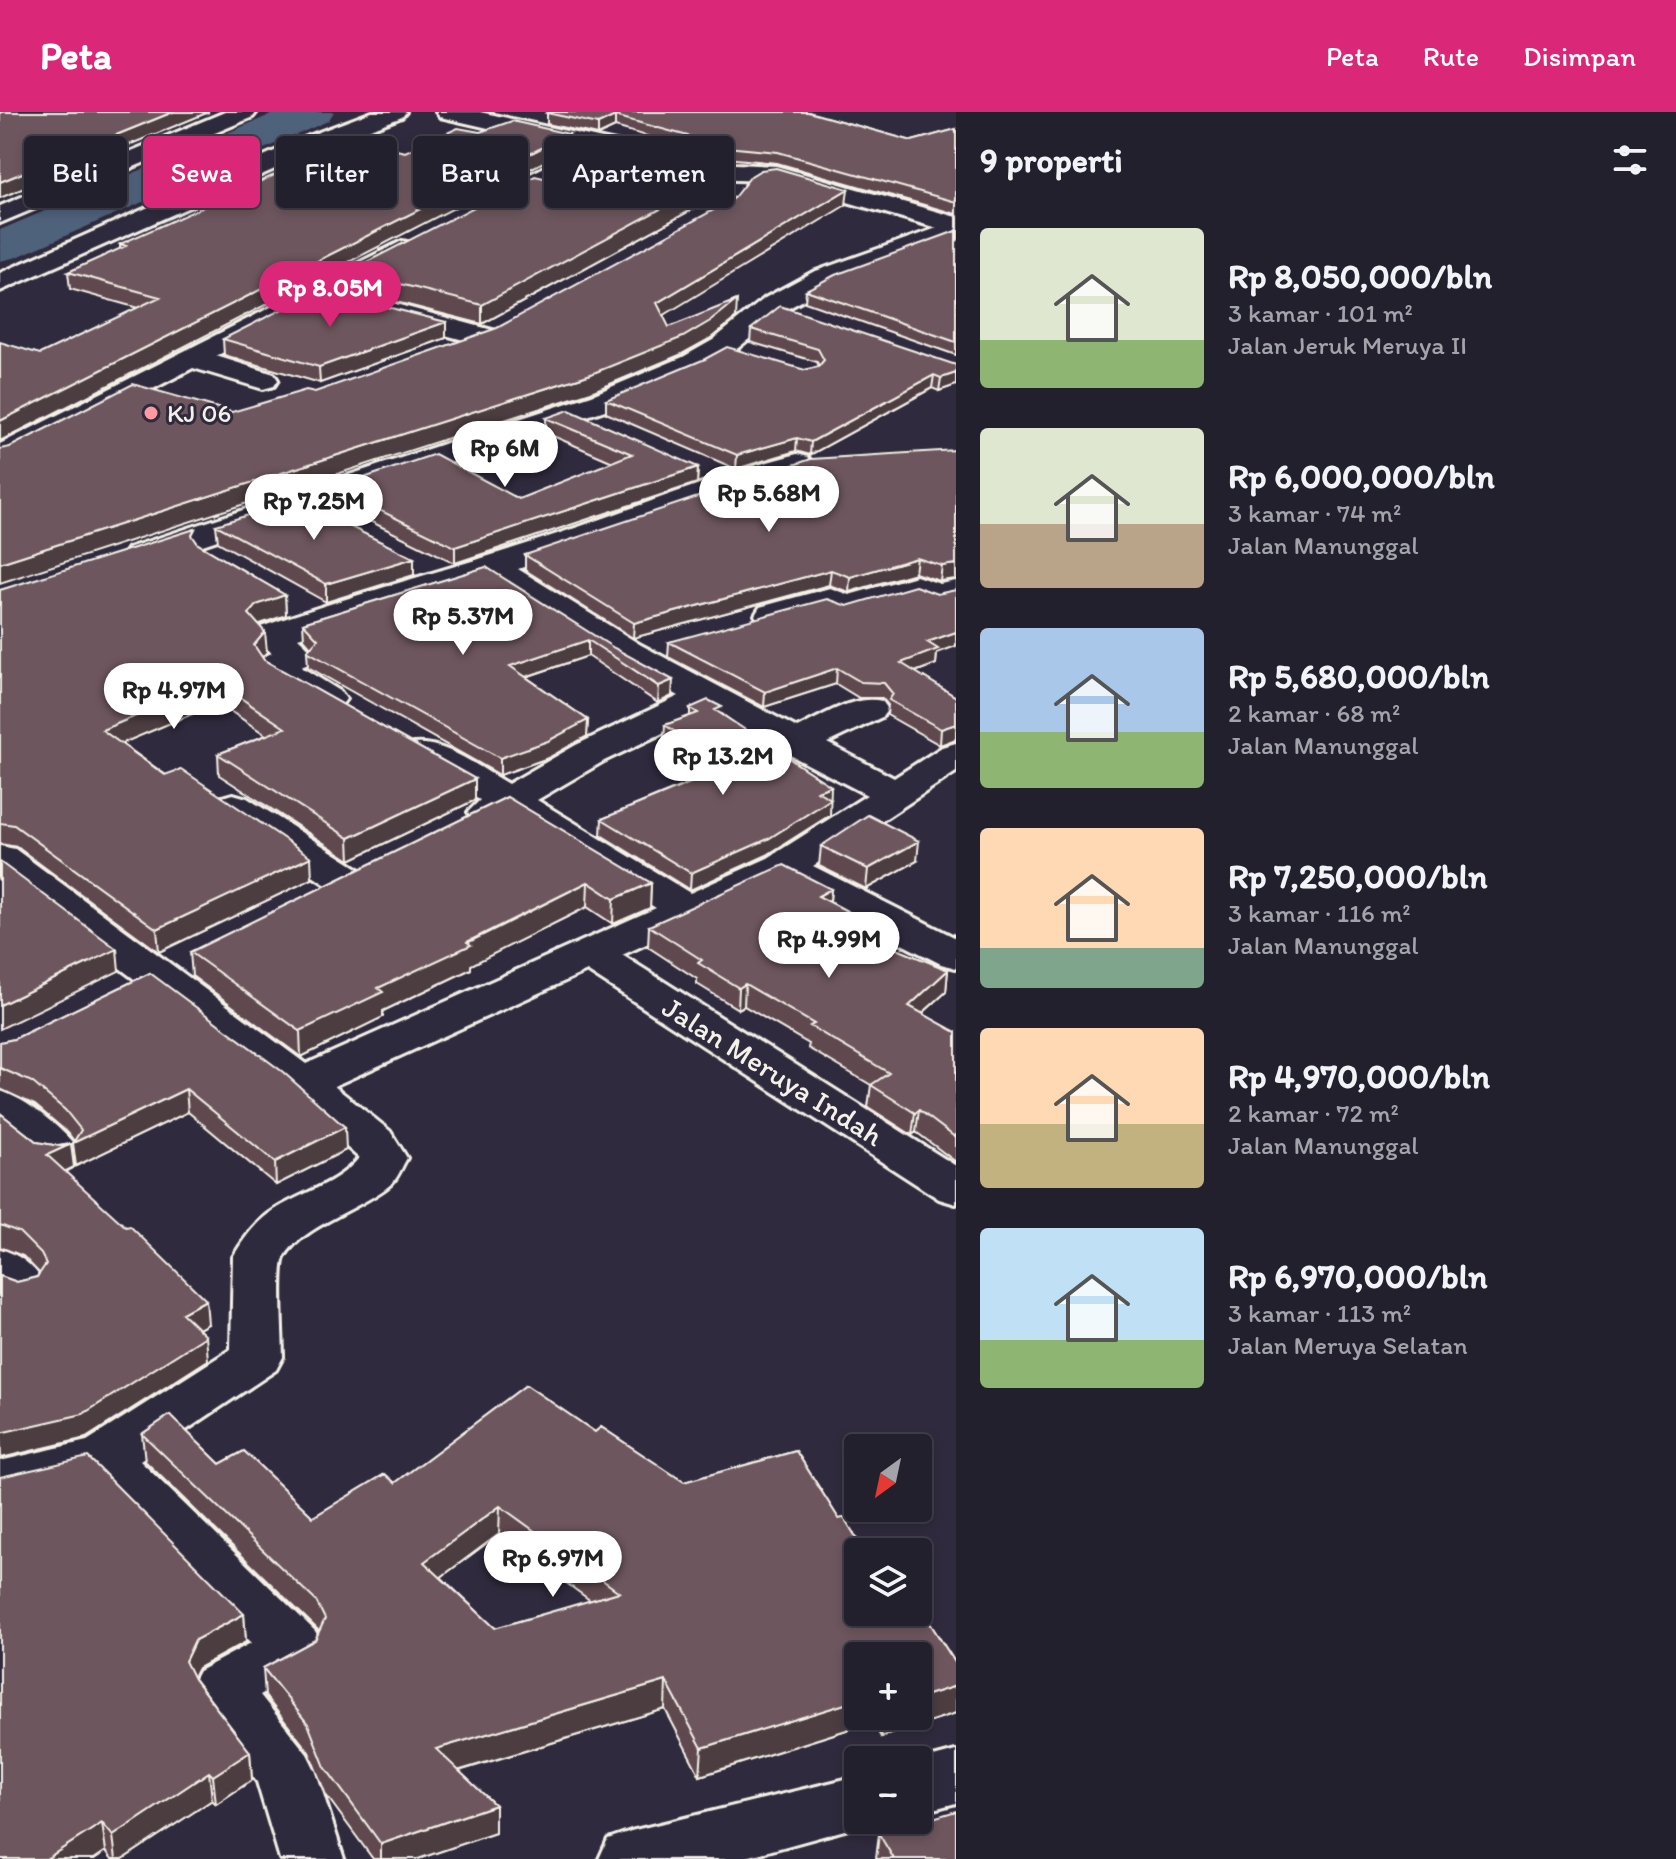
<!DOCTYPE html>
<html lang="id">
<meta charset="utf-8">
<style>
body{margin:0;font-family:Itim,sans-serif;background:#2f2d3a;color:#f1f3f6;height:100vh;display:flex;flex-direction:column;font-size:30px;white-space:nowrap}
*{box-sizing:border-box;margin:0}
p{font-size:26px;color:#a3a3aa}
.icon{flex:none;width:44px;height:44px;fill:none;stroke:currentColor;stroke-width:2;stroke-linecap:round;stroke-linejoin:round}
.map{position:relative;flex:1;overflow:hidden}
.details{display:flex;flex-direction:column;background:#23202e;width:720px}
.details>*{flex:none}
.guide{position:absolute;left:24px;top:24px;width:760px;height:72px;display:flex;gap:16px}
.needle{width:52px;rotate:213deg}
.fabs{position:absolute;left:844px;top:1322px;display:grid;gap:16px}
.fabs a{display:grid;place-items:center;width:88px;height:88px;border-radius:8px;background:#23202e;box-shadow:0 4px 12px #0003,0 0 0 2px #403e4a;font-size:40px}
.price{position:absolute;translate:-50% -68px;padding:0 18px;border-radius:28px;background:#fff;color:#222;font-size:26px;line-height:52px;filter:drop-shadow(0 2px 4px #0008)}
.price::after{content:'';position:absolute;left:50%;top:48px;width:24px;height:18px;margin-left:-12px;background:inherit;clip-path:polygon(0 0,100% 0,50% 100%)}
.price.current{background:#db2777;color:#fff}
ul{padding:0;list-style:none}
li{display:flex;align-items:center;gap:24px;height:200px;padding:0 24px}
li span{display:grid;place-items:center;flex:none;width:224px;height:160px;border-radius:8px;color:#555}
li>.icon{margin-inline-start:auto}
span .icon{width:96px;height:96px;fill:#fffc;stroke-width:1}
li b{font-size:34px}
h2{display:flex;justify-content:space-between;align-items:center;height:96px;padding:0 24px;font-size:34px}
.tag{padding:0 28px;border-radius:8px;background:#23202e;box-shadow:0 4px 12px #0003,0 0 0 2px #403e4a;font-size:28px;line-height:72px}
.tag.current{background:#db2777;color:#fff}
header{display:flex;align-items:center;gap:48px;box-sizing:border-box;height:112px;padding:0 40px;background:#db2777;color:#fff}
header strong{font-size:38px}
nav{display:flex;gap:44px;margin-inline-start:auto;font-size:28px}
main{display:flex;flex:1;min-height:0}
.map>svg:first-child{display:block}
</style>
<header>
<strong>Peta</strong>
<nav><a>Peta</a><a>Rute</a><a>Disimpan</a></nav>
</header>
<main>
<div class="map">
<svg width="956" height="1747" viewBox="0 0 956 1747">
<rect width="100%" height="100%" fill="#2f2a3d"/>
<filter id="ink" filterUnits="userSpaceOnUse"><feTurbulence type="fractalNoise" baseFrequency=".0125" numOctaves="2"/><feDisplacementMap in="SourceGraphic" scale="16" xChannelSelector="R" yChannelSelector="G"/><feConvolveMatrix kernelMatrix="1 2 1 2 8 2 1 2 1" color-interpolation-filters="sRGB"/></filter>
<g filter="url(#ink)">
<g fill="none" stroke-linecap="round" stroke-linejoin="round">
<path fill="#50627b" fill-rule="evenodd" d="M 277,0 L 334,0 L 328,9 L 17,145 L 0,149 L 0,118 Z"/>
<defs>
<path id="minor" d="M 225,0 L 257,0 L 253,5 L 0,111 L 0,94 Z
M 372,0 L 406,0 L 402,5 L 329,33 L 0,179 L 0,161 L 311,23 Z
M 436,0 L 480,0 L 670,42 L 735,52 L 776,54 L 956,105 L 956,127 L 833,172 L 785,198 L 733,240 L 703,257 L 614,295 L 152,450 L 140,453 L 128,450 L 123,443 L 128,436 L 592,283 L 683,245 L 713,228 L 765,186 L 813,160 L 937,116 L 775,69 L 735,68 L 585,38 L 593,44 L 590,49 L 487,101 L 478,98 L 474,93 L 478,88 L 581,37 L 440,5 Z
M 402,129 L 412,131 L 415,137 L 412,143 L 216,244 L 274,262 L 278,268 L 274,274 L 263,277 L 193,256 L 11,351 L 0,354 L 0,332 Z
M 388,190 L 496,219 L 500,225 L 496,231 L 486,234 L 378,205 L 374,199 L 378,193 Z
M 797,342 L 808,345 L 813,352 L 808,359 L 518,457 L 641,533 L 797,616 C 823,604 854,582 882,589 L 888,597 L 882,605 L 827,631 L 894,666 L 942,635 L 956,631 L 956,660 L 813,754 L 956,826 L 956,856 L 941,852 L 782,771 L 622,843 L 956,1054 L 956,1092 L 939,1087 L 587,859 L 334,974 L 390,1019 L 407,1046 C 402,1054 398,1066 391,1072 C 364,1096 299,1115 284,1146 C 278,1159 283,1226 283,1245 L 276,1258 L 140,1349 L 315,1519 L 324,1536 L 315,1553 L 260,1583 L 307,1642 L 316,1660 L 344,1747 L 280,1747 L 257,1670 L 199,1593 L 190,1576 L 199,1559 L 251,1531 L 92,1369 L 0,1391 L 0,1349 L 87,1329 L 231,1237 L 233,1145 C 240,1133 249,1120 259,1110 C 287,1083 334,1077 359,1046 L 286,981 L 0,766 L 0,734 L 15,737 L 306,952 L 656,796 L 509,705 L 488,712 L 474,708 L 468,700 L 480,688 L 408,649 L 403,641 L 408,633 C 441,625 480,656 508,672 L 576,633 L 679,584 L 615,549 L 486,467 L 298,526 L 316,543 L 311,551 L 301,555 L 340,579 L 346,587 L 340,595 C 312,602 274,576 258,553 L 263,545 L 272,541 L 253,524 L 258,516 C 356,481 456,456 554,423 C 635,397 714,363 797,342 ZM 707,600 L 867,683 L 768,746 L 690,781 L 537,688 L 604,649 Z
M 916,464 L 940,472 L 956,469 L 956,489 L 936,494 L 913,486 L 845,506 L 826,499 L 773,514 L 760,511 L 755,503 L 760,495 L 830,476 L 849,483 Z
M 233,682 L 247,686 L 364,760 L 370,769 L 364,778 L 349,781 L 334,778 L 219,702 L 213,694 L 219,686 Z
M 0,979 C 26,986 66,1019 81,1041 L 74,1052 C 39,1061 25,1039 0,1018 Z
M 0,1137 C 21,1143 35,1155 46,1174 L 39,1186 L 21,1191 L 0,1183 Z"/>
<path id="major" d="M 956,1639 L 956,1691 L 918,1701 L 918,1649 Z
M 858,1664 L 858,1708 L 881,1708 L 739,1747 L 599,1747 L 608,1727 L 631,1719 Z"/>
</defs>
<use href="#minor" stroke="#f4f1e8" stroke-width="6"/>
<use href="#major" stroke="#f4f1e8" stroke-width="6"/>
<use href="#minor" fill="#2f2a3d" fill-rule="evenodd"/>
<use href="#major" fill="#2f2a3d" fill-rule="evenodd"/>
</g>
<path fill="#5e4a50" stroke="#f4f1e8" stroke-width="2" fill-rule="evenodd" d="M 808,0 L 912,29 L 956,17 L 956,102 L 777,51 L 704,44 L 704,40 L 615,15 L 598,23 L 547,12 L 547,1 Z
M 569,37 L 40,242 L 138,196 L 70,177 L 68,160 L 120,137 L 120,132 L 405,40 Z
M 722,51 L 721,68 L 708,89 L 482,212 L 349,178 L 349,159 L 605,80 Z
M 956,119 L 956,243 L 805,190 L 806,178 Z
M 751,217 L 956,254 L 956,273 L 939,279 L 932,276 L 810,343 L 796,339 L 736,357 L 606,301 L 606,288 L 805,258 L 819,254 L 817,250 L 750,230 Z
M 446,226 L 320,271 L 224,243 L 223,227 Z
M 546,306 L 698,355 L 697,371 L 455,451 L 335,392 L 334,376 L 519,387 L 613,350 L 546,321 Z
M 956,338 L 956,467 L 940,469 L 915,461 L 849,480 L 829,473 L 633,526 L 525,458 L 525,443 Z
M 216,413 L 414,463 L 326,490 L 218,430 Z
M 195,428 L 198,432 L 285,483 L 286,503 L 259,513 L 267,540 L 262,545 L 264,548 L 475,667 L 475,688 L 350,748 L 219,663 L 218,642 L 266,623 L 218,591 L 121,631 L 312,767 L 159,840 L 17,735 L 0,732 L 0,478 Z
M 486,455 L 672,584 L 658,591 L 588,544 L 526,565 L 588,608 L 587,624 L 548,646 L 500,663 L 308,555 L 307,539 L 311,535 L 304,527 L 303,511 Z
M 937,482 L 937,541 L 936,552 L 915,560 L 956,585 L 940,633 L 887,603 L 888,593 L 882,586 L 859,586 L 836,572 L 764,595 L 668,545 L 669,530 L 847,494 Z
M 690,596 L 722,602 L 830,686 L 830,703 L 767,743 L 690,778 L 601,723 L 602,707 L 711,662 L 711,661 L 664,629 L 665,613 L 690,604 Z
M 507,685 L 651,771 L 650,796 L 613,812 L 587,795 L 471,853 L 471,857 L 383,899 L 383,905 L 301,945 L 192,864 L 190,840 Z
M 821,734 L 917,749 L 866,777 L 819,754 Z
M 831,777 L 830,790 L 866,809 L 864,824 L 948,858 L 946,880 L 922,902 L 956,920 L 956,1050 L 916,1020 L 912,1023 L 868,995 L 871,973 L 808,936 L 809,932 L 744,894 L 738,897 L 697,872 L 697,867 L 648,835 L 649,814 Z
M 150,861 L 346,1038 L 276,1073 L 188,1000 L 76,1054 L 74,1029 L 68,1021 L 35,993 L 0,977 L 0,930 L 14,927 Z
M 0,1001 L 37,1030 L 59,1034 L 71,1032 L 74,1055 L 65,1060 L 208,1212 L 199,1217 L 208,1248 L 86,1326 L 1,1346 L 0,1344 L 0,1164 L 17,1170 L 37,1165 L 39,1161 L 23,1144 L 0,1135 Z
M 526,1273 L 595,1320 L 601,1315 L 684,1370 L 796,1339 L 839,1407 L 844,1406 L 863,1436 L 870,1434 L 874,1440 L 858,1440 L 858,1500 L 912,1500 L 918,1508 L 926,1505 L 956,1552 L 956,1601 L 881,1625 L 872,1610 L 700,1664 L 665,1597 L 459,1659 L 495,1693 L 495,1721 L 418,1747 L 373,1747 L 326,1683 L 309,1640 L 265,1584 L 263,1556 L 315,1528 L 319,1520 L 317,1517 L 145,1349 L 142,1322 L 170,1303 L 220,1352 L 244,1339 L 313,1405 L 385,1362 L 395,1371 ZM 499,1422 L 591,1489 L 495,1516 L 441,1465 ZM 858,1544 L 918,1544 L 918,1604 L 858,1604 Z
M 244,1502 L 246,1530 L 198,1556 L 193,1565 L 250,1640 L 252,1668 L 216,1692 L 212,1688 L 123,1747 L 112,1747 L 106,1739 L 94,1747 L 0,1747 Z
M 879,1722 L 956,1747 L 876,1747 Z"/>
<path fill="#4c3c41" stroke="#f4f1e8" stroke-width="2" d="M 173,0 L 209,0 L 0,86 L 0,70 Z
M 615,4 L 615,15 L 598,23 L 598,12 Z
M 569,22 L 569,37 L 0,329 L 0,309 Z
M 722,51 L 721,68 L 708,89 L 482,212 L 482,193 Z
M 848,77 L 846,93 L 656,208 L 657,191 Z
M 737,188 L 736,206 L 711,226 L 682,242 L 591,280 L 0,471 L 0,451 L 591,262 Z
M 446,210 L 446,226 L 320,271 L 319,255 Z
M 956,261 L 956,273 L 939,279 L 941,266 Z
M 934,263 L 932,276 L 810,343 L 811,330 Z
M 797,326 L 796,339 L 736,357 L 737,343 Z
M 698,355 L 697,371 L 455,451 L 455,435 Z
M 414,446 L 414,463 L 326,490 L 326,472 Z
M 917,446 L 915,461 L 849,480 L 850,465 Z
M 956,452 L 956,467 L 940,469 L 942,454 Z
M 831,458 L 829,473 L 633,526 L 634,511 Z
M 285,483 L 286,503 L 257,513 L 249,502 L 256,493 Z
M 265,520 L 267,540 L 255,553 L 254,533 Z
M 956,520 L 956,534 L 937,541 L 936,552 L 899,566 L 901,551 L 927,530 Z
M 588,528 L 588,544 L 510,570 L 510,554 Z
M 837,556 L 836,572 L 764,595 L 765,580 Z
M 673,568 L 672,584 L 658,591 L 659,574 Z
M 217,570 L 218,591 L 104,639 L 102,618 Z
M 588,608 L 587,624 L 548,646 L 500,663 L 500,646 Z
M 956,612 L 956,627 L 940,633 L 941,617 Z
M 475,667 L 475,688 L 350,748 L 349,726 Z
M 831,674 L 830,703 L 767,743 L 690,778 L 691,761 L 817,679 Z
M 919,729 L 917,749 L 866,777 L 868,757 Z
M 311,745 L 312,767 L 159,840 L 157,817 Z
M 588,770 L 587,795 L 471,853 L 471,857 L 383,899 L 383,905 L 301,945 L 300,919 L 378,876 Z
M 651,771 L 650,796 L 613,812 L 614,787 Z
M 831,777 L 829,798 L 818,784 Z
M 866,809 L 864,830 L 851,818 Z
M 117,837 L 119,859 L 0,917 L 0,893 Z
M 948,858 L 946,880 L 906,916 L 909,894 Z
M 745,872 L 744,894 L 738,897 L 739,876 Z
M 186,977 L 188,1000 L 76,1054 L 73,1031 Z
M 919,998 L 916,1020 L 912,1023 L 915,1001 Z
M 345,1015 L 346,1038 L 276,1073 L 275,1050 Z
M 71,1032 L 74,1055 L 50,1067 L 47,1043 Z
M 206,1188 L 208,1212 L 184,1225 L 182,1201 Z
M 206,1224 L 208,1248 L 86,1326 L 1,1346 L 0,1321 Z
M 500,1394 L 499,1422 L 425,1477 L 424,1450 Z
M 244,1502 L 246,1530 L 198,1556 L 187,1577 L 185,1549 L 195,1528 Z
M 666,1569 L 665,1597 L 437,1665 L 436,1637 Z
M 956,1574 L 956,1601 L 881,1625 L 884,1604 L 918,1604 L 918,1586 Z
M 858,1588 L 858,1604 L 873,1604 L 872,1610 L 700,1664 L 702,1636 Z
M 250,1640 L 252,1668 L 216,1692 L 213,1664 Z
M 209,1660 L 212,1688 L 123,1747 L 116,1747 L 113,1724 Z
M 495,1693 L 495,1721 L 418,1747 L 381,1747 L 381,1732 Z
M 102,1711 L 106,1739 L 94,1747 L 46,1747 Z"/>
<path fill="#6d565d" stroke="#f4f1e8" stroke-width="2" fill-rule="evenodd" d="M 0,0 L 173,0 L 0,70 Z
M 550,0 L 808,0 L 912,29 L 956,17 L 956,90 L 778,40 L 705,33 L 710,30 L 615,4 L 598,12 L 547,1 Z
M 512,9 L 569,22 L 0,309 L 0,230 L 40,242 L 160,185 L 68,160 L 126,134 L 120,132 L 353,28 L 405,40 L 458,16 L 480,20 Z
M 676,42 L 722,51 L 709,71 L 482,193 L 349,159 L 535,64 L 605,80 Z
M 776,56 L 848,77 L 657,191 L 669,215 L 737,188 L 712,208 L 683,225 L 591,262 L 0,451 L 0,337 L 10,335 L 133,272 L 232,300 L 306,278 L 315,280 L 497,216 L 732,88 L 751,64 L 761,58 Z
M 956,119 L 956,230 L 806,178 L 835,163 Z
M 320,178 L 446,210 L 319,255 L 223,227 Z
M 780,194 L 956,253 L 956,261 L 941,266 L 934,263 L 811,330 L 797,326 L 737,343 L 606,288 L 705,247 L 727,235 L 805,258 L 818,255 L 824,248 L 818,237 L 751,217 Z
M 569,298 L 698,355 L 455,435 L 334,376 L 435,342 L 519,387 L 632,342 L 546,306 Z
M 956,338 L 956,452 L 942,454 L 917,446 L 850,465 L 831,458 L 634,511 L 525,443 L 811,347 Z
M 296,388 L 414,446 L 326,472 L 216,413 Z
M 195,417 L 192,423 L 198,432 L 285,483 L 256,493 L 249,502 L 265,520 L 254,533 L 264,548 L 475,667 L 349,726 L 218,642 L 285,616 L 217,570 L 102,618 L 165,663 L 181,657 L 311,745 L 157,817 L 14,713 L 0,711 L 0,478 Z
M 486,455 L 614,536 L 673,568 L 659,574 L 588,528 L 510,554 L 588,608 L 548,629 L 500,646 L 307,539 L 318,527 L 303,511 Z
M 915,474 L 937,482 L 956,478 L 956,520 L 927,530 L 938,537 L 901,551 L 956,585 L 956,612 L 941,617 L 889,588 L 893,582 L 884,571 L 861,570 L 837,556 L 765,580 L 669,530 L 827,487 L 847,494 Z
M 708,588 L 722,595 L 715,598 L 831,674 L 817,679 L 831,687 L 768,727 L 691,761 L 602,707 L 722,658 L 712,651 L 718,649 L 665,613 L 698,601 L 690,596 Z
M 507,685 L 651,771 L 614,787 L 588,770 L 467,830 L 471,833 L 378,876 L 383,880 L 300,919 L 190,840 Z
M 868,703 L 919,729 L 868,757 L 821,734 Z
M 0,750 L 117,837 L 0,893 Z
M 784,753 L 831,777 L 818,784 L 866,809 L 851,818 L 948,858 L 909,894 L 956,920 L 956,1026 L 919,998 L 915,1001 L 871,973 L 889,961 L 810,914 L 814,912 L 745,872 L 739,876 L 698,851 L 702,848 L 649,814 Z
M 150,861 L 283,960 L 345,1015 L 275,1050 L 186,977 L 73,1031 L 81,1018 L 65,998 L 32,970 L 0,956 L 0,930 L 14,927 Z
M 0,1001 L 37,1030 L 59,1034 L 71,1032 L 47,1043 L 126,1115 L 130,1114 L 206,1188 L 182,1201 L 206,1224 L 83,1302 L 0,1321 L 0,1164 L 17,1170 L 37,1165 L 46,1152 L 41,1142 L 19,1120 L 0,1113 Z
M 526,1273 L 595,1320 L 601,1315 L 684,1370 L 796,1339 L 839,1407 L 844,1406 L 863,1436 L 870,1434 L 874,1440 L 858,1440 L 858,1500 L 912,1500 L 918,1508 L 926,1505 L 956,1552 L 956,1574 L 918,1586 L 918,1544 L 858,1544 L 858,1588 L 702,1636 L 666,1569 L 436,1637 L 495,1693 L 381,1732 L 325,1655 L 308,1612 L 263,1556 L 315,1528 L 325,1507 L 316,1489 L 142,1322 L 170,1303 L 220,1352 L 244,1339 L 313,1405 L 385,1362 L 395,1371 ZM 500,1394 L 619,1480 L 495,1516 L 424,1450 Z
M 88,1345 L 244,1502 L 195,1528 L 185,1549 L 194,1567 L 250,1640 L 213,1664 L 209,1660 L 113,1724 L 102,1711 L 46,1747 L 0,1747 L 0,1365 Z
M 956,1699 L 956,1747 L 894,1747 L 879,1722 Z"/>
</g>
<circle fill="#ff9aa2" stroke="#2f2a3d" stroke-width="3" cx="151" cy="301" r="8"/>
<g text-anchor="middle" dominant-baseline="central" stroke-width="6" stroke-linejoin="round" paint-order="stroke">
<g font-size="26" fill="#f4f1e8" stroke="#2f2a3d" text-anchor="start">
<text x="167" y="301">KJ 06</text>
</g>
<g font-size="30" fill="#f4f1e8" stroke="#2f2a3d">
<text transform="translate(773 959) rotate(32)">Jalan Meruya Indah</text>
</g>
</g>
</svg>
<div class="fabs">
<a><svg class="needle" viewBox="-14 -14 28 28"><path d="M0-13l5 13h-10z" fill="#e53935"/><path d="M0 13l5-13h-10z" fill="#a3a3aa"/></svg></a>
<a><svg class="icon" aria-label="layers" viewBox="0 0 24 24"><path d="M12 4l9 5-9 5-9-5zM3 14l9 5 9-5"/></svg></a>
<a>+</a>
<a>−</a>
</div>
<b class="price current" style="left:330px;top:217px">Rp 8.05M</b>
<b class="price" style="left:505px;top:377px">Rp 6M</b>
<b class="price" style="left:769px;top:422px">Rp 5.68M</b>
<b class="price" style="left:314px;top:430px">Rp 7.25M</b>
<b class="price" style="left:463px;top:545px">Rp 5.37M</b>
<b class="price" style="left:174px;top:619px">Rp 4.97M</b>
<b class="price" style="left:723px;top:685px">Rp 13.2M</b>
<b class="price" style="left:829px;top:868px">Rp 4.99M</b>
<b class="price" style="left:553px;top:1487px">Rp 6.97M</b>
<div class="guide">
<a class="tag">Beli</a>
<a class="tag current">Sewa</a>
<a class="tag">Filter</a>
<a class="tag">Baru</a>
<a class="tag">Apartemen</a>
</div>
</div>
<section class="details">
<h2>9 properti<svg class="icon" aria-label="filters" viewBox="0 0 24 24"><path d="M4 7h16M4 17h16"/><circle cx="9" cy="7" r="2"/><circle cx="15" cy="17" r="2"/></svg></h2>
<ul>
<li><span style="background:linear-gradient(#dfe7d0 70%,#8fb573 0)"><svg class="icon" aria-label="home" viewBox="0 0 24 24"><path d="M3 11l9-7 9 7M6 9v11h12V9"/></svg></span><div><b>Rp 8,050,000/bln</b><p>3 kamar · 101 m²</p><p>Jalan Jeruk Meruya II</p></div></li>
<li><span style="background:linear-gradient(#dfe7d0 60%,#b9a48a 0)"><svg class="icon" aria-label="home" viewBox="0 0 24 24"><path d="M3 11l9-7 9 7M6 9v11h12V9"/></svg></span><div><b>Rp 6,000,000/bln</b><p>3 kamar · 74 m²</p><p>Jalan Manunggal</p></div></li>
<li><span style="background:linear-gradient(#a9c7e8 65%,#8fb573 0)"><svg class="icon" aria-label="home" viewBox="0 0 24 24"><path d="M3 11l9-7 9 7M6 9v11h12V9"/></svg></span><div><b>Rp 5,680,000/bln</b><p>2 kamar · 68 m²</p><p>Jalan Manunggal</p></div></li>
<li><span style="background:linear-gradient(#ffd9b3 75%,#7fa58c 0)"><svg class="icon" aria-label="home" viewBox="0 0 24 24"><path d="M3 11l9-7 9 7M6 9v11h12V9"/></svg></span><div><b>Rp 7,250,000/bln</b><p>3 kamar · 116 m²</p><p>Jalan Manunggal</p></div></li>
<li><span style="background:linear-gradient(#ffd9b3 60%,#c2b280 0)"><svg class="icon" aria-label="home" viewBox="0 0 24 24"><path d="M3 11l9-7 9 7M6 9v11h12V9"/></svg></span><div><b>Rp 4,970,000/bln</b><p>2 kamar · 72 m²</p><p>Jalan Manunggal</p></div></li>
<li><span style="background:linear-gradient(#bfe0f5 70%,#8fb573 0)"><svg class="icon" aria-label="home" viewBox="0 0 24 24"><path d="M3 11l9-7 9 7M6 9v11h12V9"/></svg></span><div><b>Rp 6,970,000/bln</b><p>3 kamar · 113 m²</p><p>Jalan Meruya Selatan</p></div></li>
</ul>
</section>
</main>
